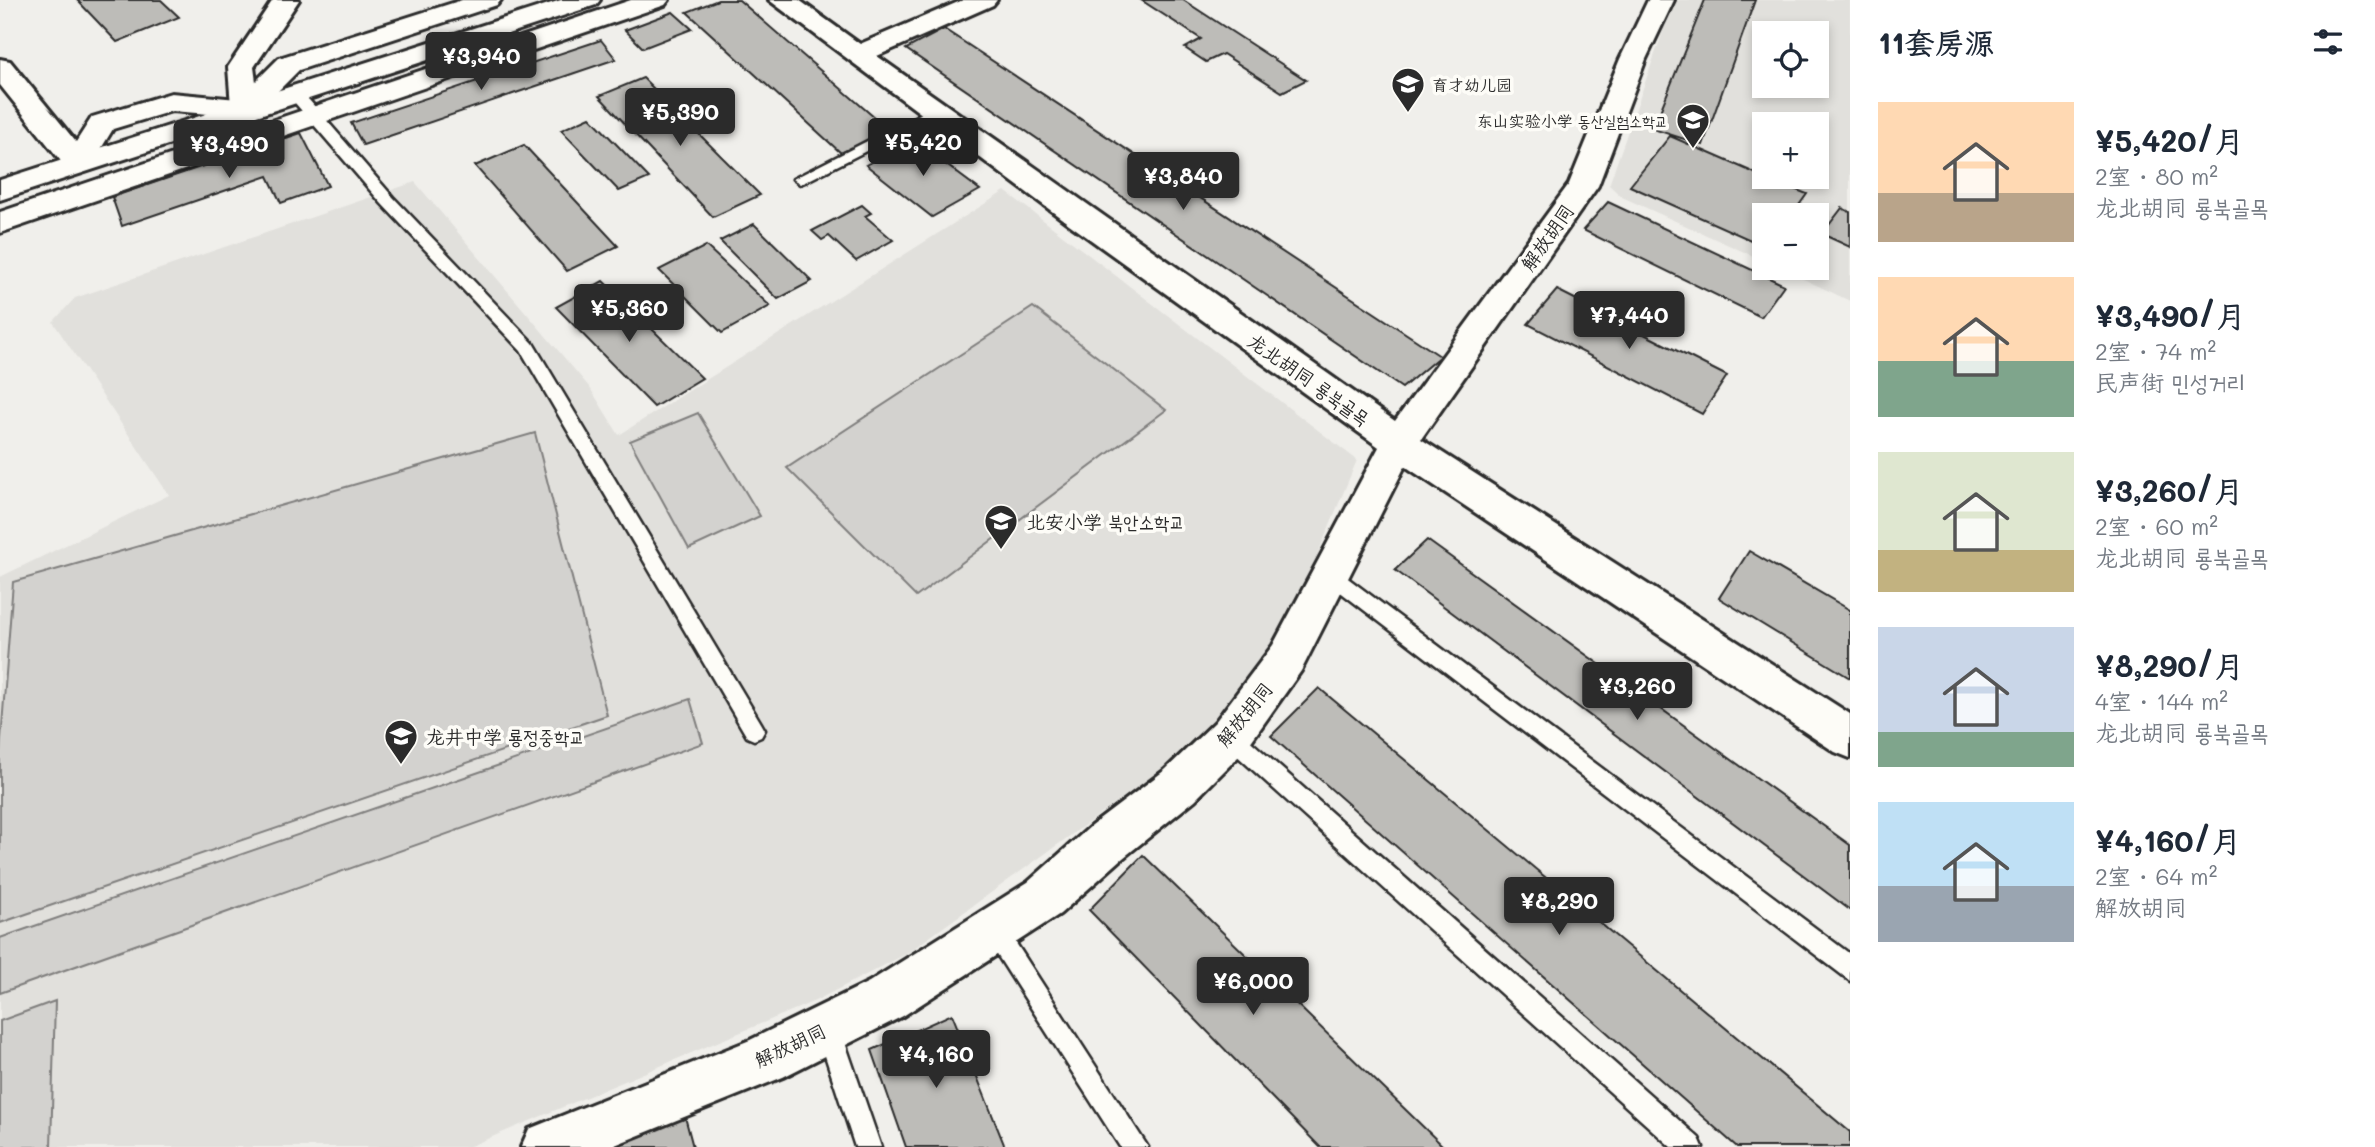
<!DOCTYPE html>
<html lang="zh">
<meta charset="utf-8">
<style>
body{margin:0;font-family:Mali,"LXGW WenKai TC","Poor Story",sans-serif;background:#f6f6f7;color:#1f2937;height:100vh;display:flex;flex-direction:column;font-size:26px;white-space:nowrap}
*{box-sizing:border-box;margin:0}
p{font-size:23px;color:#747a83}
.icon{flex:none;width:38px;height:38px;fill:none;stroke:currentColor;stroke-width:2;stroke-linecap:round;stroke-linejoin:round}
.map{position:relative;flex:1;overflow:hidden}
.drawer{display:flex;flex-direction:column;background:#fff;width:525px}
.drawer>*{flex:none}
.controls{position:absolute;left:1752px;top:21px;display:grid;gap:14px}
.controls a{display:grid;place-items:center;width:77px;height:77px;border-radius:0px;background:#fff;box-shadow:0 4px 10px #0003;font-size:35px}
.price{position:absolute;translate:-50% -60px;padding:0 16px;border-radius:7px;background:#2b2b2b;color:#fff;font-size:23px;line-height:46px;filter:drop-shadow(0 2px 4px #0008)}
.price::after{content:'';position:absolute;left:50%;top:42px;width:21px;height:16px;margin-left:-10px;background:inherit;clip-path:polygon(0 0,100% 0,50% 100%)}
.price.on{background:#222;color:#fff}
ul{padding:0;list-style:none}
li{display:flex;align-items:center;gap:21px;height:175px;padding:0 28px}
li span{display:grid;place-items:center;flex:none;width:196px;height:140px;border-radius:0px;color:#555}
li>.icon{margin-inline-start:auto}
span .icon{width:84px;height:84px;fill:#fffc;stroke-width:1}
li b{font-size:30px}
h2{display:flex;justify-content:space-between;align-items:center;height:84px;padding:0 28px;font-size:30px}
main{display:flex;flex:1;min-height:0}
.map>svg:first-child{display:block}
</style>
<main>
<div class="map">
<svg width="1850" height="1147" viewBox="0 0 1850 1147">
<rect width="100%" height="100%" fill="#f0efeb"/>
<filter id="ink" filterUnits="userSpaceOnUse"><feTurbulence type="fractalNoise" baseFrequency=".0143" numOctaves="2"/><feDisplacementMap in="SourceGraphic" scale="14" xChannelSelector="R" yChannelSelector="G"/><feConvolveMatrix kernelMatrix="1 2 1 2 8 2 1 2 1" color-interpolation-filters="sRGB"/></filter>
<g filter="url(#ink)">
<path fill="#e1e0dc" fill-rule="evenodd" d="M 1674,0 L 1850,0 L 1850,301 L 1780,268 L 1816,268 L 1816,215 L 1764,215 L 1764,261 L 1622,197 L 1609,185 ZM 1764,33 L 1816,33 L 1816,86 L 1764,86 ZM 1764,124 L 1816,124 L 1816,177 L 1764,177 Z
M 415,182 L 590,388 L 619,435 L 1005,191 L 1357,460 L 1281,642 L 1249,688 L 1193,747 L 906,954 L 815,1001 L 468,1147 L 0,1147 L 0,577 L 169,495 L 53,322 L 75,298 Z"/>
<path fill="#d3d2cf" stroke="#7f7e7d" stroke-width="2" d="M 1033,307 L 1166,410 L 916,597 L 787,468 Z
M 698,413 L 760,516 L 689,549 L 630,441 Z
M 535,433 L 607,715 L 0,923 L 0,752 L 13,582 Z
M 690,699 L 703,743 L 0,993 L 0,938 Z
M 55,1001 L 51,1147 L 0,1147 L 0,1021 Z"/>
<path fill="#bdbcb8" stroke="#2b2b2b" stroke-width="2" d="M 77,0 L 161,0 L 179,17 L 117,42 Z
M 718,0 L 739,0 L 890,131 L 841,153 L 687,12 Z
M 1141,0 L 1183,0 L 1306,80 L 1282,92 L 1223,54 L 1206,62 L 1185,48 L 1201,39 Z
M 1705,0 L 1755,0 L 1703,145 L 1653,129 Z
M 673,12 L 692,29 L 643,48 L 625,30 Z
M 944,29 L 1440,356 L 1402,388 L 906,49 Z
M 601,40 L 616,59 L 363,145 L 351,123 Z
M 643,78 L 760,195 L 713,217 L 599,96 Z
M 590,117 L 649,178 L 619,191 L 561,130 Z
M 301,133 L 328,186 L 281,203 L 268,176 L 122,226 L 112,197 Z
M 1670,136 L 1764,177 L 1807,194 L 1792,215 L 1764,215 L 1764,246 L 1630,186 Z
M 913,140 L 980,190 L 932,217 L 866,165 Z
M 524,145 L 618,246 L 567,271 L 475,166 Z
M 1608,202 L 1784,285 L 1761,317 L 1583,230 Z
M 862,205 L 871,213 L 865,216 L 893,240 L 856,261 L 829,236 L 822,240 L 812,231 Z
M 1842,208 L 1850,212 L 1850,247 L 1822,234 Z
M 754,224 L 812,281 L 778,299 L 720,241 Z
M 706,246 L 770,306 L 722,333 L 659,270 Z
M 603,281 L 702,378 L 654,407 L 556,307 Z
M 1557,290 L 1727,376 L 1702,414 L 1528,324 Z
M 1427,540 L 1850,845 L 1850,910 L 1395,570 Z
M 1749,551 L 1850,610 L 1850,678 L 1719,598 Z
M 1319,688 L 1850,1132 L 1850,1147 L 1737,1147 L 1271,736 Z
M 1143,855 L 1444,1147 L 1320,1147 L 1089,910 Z
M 952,1014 L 1005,1147 L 906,1147 L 872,1050 Z
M 684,1113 L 693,1147 L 606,1147 Z"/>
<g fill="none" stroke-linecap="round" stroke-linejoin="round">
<defs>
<path id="lane" d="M 294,89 L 309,100 L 393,197 L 533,343 L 761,723 L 765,730 L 761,737 L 754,740 L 747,737 L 521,351 L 382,204 L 289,96 L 289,90 Z
M 934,107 L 941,111 L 939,114 L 805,182 L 800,184 L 793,179 Z
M 1333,567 L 1850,954 L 1850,981 L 1326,581 L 1323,575 L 1326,569 Z
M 1230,726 L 1237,729 L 1699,1138 L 1703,1147 L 1671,1147 L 1223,743 L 1219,736 L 1223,729 Z
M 995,919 L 1003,923 L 1148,1147 L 1120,1147 L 987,939 L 983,931 L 987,923 Z
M 828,1016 L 837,1019 L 840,1028 L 881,1147 L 855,1147 L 816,1028 L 819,1019 Z"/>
<path id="street" d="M 462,0 L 501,0 L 497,5 L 299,70 L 255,114 L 245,117 L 172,111 L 113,129 L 88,170 L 78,172 L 68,170 L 0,85 L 0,59 L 10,61 L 76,142 L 92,117 L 171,93 L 238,99 L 279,58 Z
M 631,0 L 669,0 L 665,5 L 0,233 L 0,212 Z
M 769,0 L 799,0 L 860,44 L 963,0 L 997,0 L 993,5 L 877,56 L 1395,421 L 1569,184 L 1620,59 L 1648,0 L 1674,0 L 1646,59 L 1598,186 L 1421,439 L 1850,714 L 1850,758 L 1835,752 L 1405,466 L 1301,671 L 1245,750 L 1195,800 L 1123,858 L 1060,914 L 903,1016 L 783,1077 L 610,1147 L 521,1147 L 529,1129 L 750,1040 L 869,982 L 1028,882 L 1091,826 L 1165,770 L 1215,722 L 1273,645 L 1379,447 L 1069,224 Z"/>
<path id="secondary" d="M 273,0 L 299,0 L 254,67 L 258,97 L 561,0 L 600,0 L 596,5 L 0,200 L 0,180 L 231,106 L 228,67 Z"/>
</defs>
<use href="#lane" stroke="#2b2b2b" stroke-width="5"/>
<use href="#street" stroke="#2b2b2b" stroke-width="6"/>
<use href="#secondary" stroke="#2b2b2b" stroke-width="6"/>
<use href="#lane" fill="#fdfcf7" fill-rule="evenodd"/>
<use href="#street" fill="#fdfcf7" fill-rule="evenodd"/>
<use href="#secondary" fill="#fdfcf7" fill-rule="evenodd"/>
</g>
</g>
<defs>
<symbol id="school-pin" viewBox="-11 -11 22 30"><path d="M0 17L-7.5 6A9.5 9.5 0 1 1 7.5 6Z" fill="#2b2b2b" stroke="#fdfcf7"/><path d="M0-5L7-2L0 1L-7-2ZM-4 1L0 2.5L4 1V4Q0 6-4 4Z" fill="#fff"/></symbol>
</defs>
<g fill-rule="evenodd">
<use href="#school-pin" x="1389" y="65" width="38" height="52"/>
<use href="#school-pin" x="1674" y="101" width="38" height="52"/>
<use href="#school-pin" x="982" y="502" width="38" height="52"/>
<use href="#school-pin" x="382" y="717" width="38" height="52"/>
</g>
<g text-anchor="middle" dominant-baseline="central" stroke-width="7" stroke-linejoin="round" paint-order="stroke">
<g font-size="16" fill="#2b2b2b" stroke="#fdfcf7" text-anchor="start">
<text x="1432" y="84">育才幼儿园</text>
<text x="1668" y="120" text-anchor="end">东山实验小学 동산실험소학교</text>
</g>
<g font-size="19" fill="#2b2b2b" stroke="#fdfcf7">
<text transform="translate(1547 237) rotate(-55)">解放胡同</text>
<text transform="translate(1309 379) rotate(35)">龙北胡同 룡북골목</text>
<text transform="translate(1244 714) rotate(-51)">解放胡同</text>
<text transform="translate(790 1045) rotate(-25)">解放胡同</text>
</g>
<g font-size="19" fill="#2b2b2b" stroke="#fdfcf7" text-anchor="start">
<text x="1026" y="521">北安小学 북안소학교</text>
<text x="426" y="736">龙井中学 룡정중학교</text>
</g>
</g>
</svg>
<div class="controls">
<a><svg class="icon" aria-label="locate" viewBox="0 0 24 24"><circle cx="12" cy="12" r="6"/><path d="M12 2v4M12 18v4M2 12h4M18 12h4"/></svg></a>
<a>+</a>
<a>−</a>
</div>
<b class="price" style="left:481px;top:92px">¥3,940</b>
<b class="price" style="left:680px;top:148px">¥5,390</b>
<b class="price on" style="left:923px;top:178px">¥5,420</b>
<b class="price" style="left:229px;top:180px">¥3,490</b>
<b class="price" style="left:1183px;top:212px">¥3,840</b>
<b class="price" style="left:629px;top:344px">¥5,360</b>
<b class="price" style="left:1629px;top:351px">¥7,440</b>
<b class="price" style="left:1637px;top:722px">¥3,260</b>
<b class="price" style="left:1559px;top:937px">¥8,290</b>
<b class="price" style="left:1253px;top:1017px">¥6,000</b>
<b class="price" style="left:936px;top:1090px">¥4,160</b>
</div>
<section class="drawer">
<h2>11套房源<svg class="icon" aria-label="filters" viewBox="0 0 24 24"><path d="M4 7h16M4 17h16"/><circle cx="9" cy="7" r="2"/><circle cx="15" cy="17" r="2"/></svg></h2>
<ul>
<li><span style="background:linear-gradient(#ffd9b3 65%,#b9a48a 0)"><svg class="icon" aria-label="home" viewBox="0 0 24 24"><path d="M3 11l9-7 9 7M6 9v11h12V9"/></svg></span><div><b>¥5,420/月</b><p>2室 · 80 m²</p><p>龙北胡同 룡북골목</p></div></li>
<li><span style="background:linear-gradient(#ffd9b3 60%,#7fa58c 0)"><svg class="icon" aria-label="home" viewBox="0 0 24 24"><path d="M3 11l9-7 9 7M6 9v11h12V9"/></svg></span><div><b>¥3,490/月</b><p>2室 · 74 m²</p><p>民声街 민성거리</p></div></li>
<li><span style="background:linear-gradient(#dfe7d0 70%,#c2b280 0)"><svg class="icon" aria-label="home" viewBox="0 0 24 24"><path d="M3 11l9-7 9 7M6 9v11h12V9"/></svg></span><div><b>¥3,260/月</b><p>2室 · 60 m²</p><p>龙北胡同 룡북골목</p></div></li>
<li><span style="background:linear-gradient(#c9d6e8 75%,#7fa58c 0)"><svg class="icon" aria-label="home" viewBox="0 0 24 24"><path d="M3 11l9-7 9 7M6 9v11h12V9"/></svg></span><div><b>¥8,290/月</b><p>4室 · 144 m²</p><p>龙北胡同 룡북골목</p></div></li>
<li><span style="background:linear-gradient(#bfe0f5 60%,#9aa5b1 0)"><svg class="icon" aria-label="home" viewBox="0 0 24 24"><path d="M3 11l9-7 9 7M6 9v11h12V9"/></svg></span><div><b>¥4,160/月</b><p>2室 · 64 m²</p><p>解放胡同</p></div></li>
</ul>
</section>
</main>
